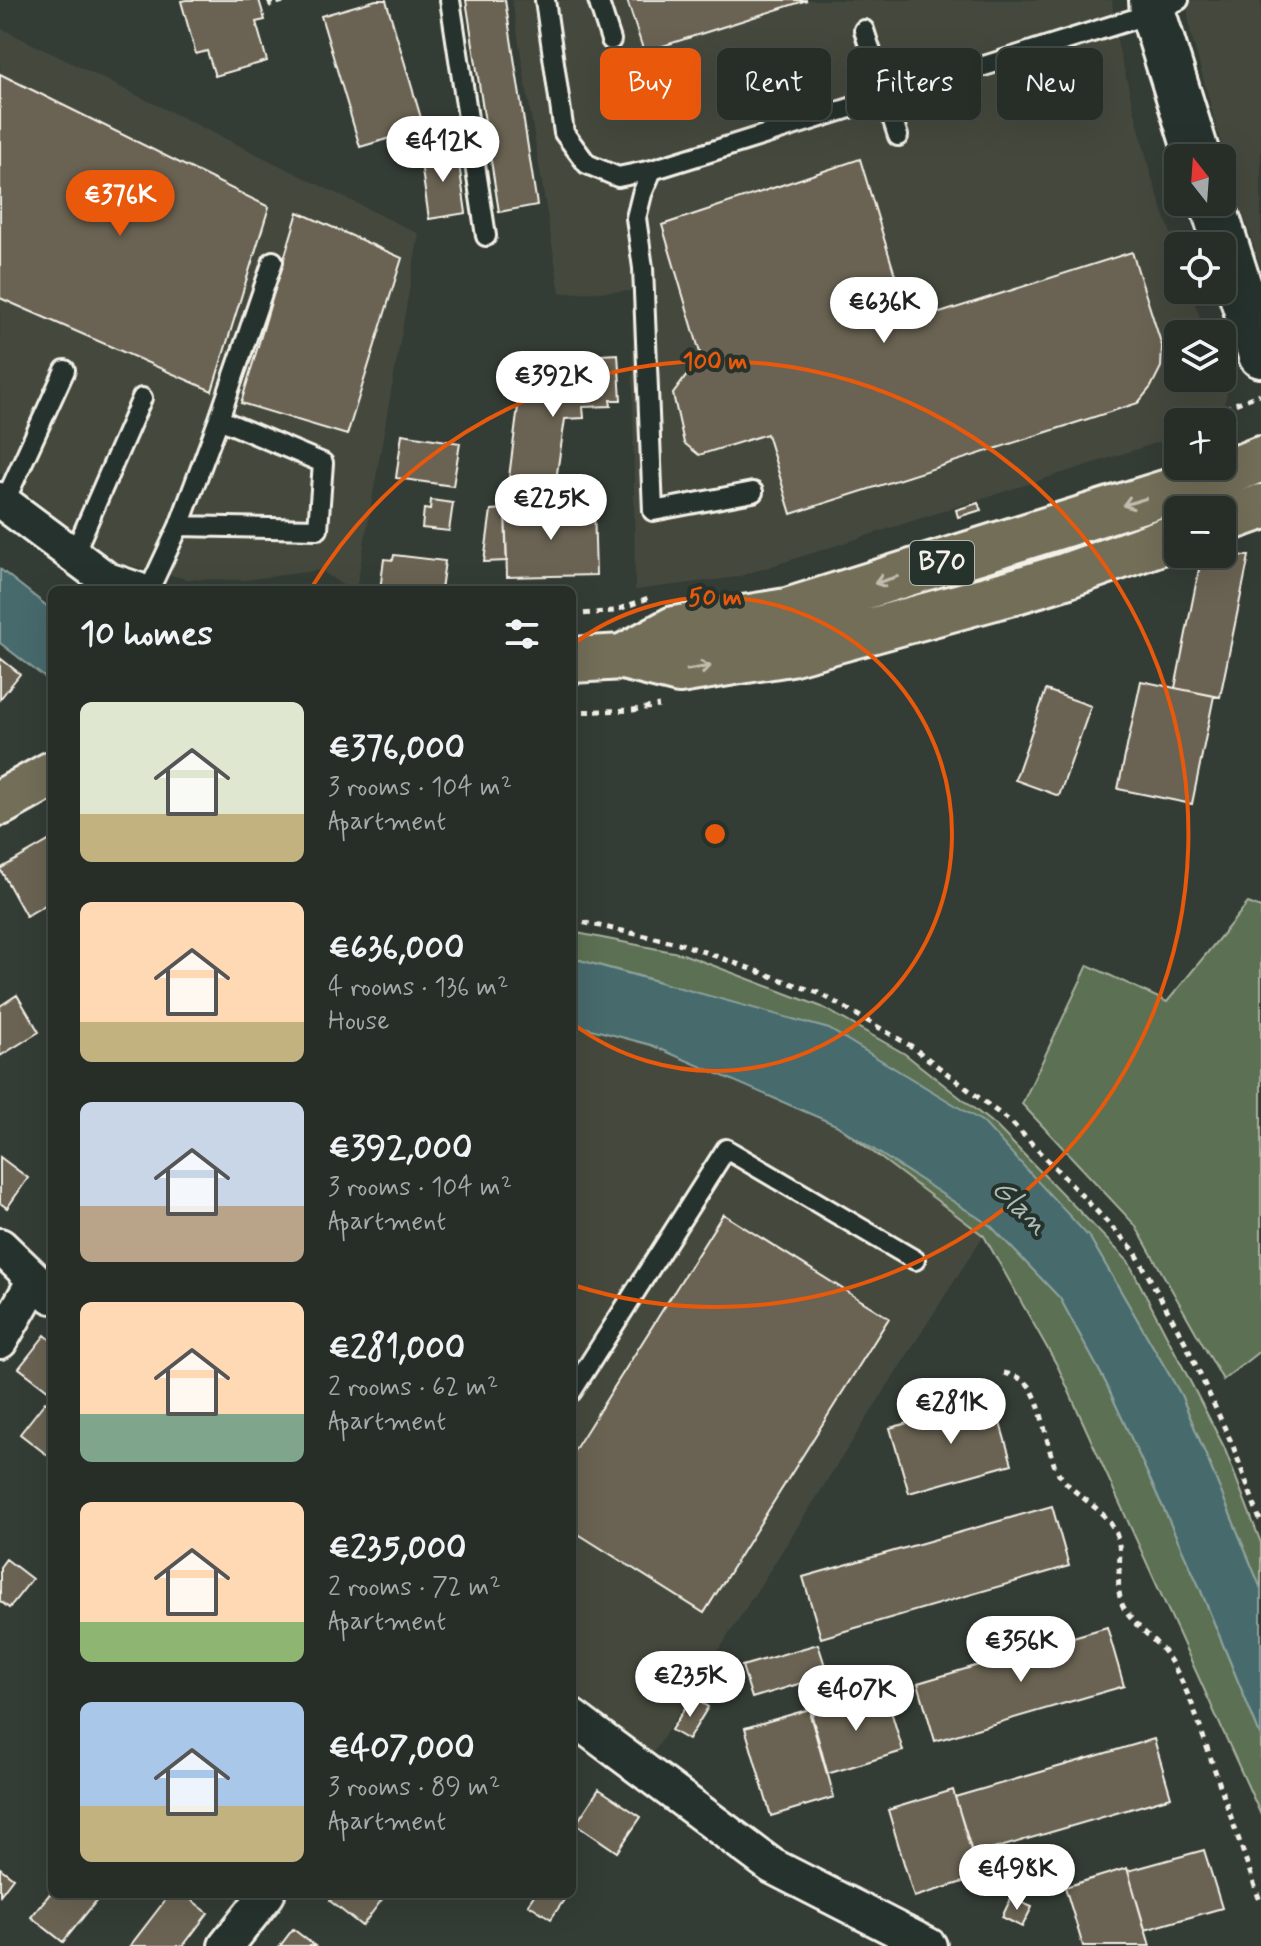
<!DOCTYPE html>
<meta charset="utf-8">
<style>
body{margin:0;font-family:Mynerve,sans-serif;background:#2f3630;color:#f1f3f6;height:100vh;display:flex;flex-direction:column;font-size:30px;white-space:nowrap}
*{box-sizing:border-box;margin:0}
p{font-size:26px;color:#a4a8a8}
.icon{flex:none;width:44px;height:44px;fill:none;stroke:currentColor;stroke-width:2;stroke-linecap:round;stroke-linejoin:round}
.map{position:relative;flex:1;overflow:hidden}
.details{position:absolute;left:48px;top:586px;width:528px;height:1312px;display:flex;flex-direction:column;background:#272e28;border-radius:12px;box-shadow:0 8px 32px #0002,0 0 0 2px #434a45}
.details>*{flex:none}
.banner{position:absolute;left:600px;top:48px;width:540px;height:72px;display:flex;gap:16px}
.needle{width:52px;rotate:343deg}
.fabs{position:absolute;left:1164px;top:144px;display:grid;gap:16px}
.fabs a{display:grid;place-items:center;width:72px;height:72px;border-radius:12px;background:#272e28;box-shadow:0 8px 32px #0002,0 0 0 2px #434a45;font-size:40px}
.price{position:absolute;translate:-50% -68px;padding:0 18px;border-radius:28px;background:#fff;color:#222;font-size:26px;line-height:52px;filter:drop-shadow(0 2px 4px #0008)}
.price::after{content:'';position:absolute;left:50%;top:48px;width:24px;height:18px;margin-left:-12px;background:inherit;clip-path:polygon(0 0,100% 0,50% 100%)}
.price.selected{background:#ea580c;color:#fff}
ul{padding:0;list-style:none}
li{display:flex;align-items:center;gap:24px;height:200px;padding:0 32px}
li span{display:grid;place-items:center;flex:none;width:224px;height:160px;border-radius:12px;color:#555}
li>.icon{margin-inline-start:auto}
span .icon{width:96px;height:96px;fill:#fffc;stroke-width:1}
li b{font-size:34px}
h2{display:flex;justify-content:space-between;align-items:center;height:96px;padding:0 32px;font-size:34px}
.chip{padding:0 28px;border-radius:12px;background:#272e28;box-shadow:0 8px 32px #0002,0 0 0 2px #434a45;font-size:28px;line-height:72px}
.chip.selected{background:#ea580c;color:#fff}
.map>svg:first-child{display:block}
</style>
<div class="map">
<svg width="1261" height="1946" viewBox="0 0 1261 1946">
<rect width="100%" height="100%" fill="#343d35"/>
<filter id="ink" filterUnits="userSpaceOnUse"><feTurbulence type="fractalNoise" baseFrequency=".0125" numOctaves="2"/><feDisplacementMap in="SourceGraphic" scale="16" xChannelSelector="R" yChannelSelector="G"/><feConvolveMatrix kernelMatrix="1 2 1 2 8 2 1 2 1" color-interpolation-filters="sRGB"/></filter>
<g filter="url(#ink)">
<path fill="#44483e" d="M 512,0 L 1112,0 L 1115,34 L 1152,179 L 1178,254 L 1178,290 L 1190,290 L 1206,334 L 1178,334 L 1178,378 L 1221,378 L 1227,394 L 1221,414 L 1212,422 L 1178,422 L 1178,436 L 737,577 L 635,590 L 632,291 L 560,293 Z
M 1186,0 L 1261,0 L 1261,267 L 1228,169 L 1191,34 Z
M 0,28 L 419,234 L 356,590 L 349,590 L 321,570 L 244,580 L 187,579 L 114,562 L 0,472 Z
M 572,1024 L 651,1045 L 836,1125 L 983,1236 L 652,1755 L 572,1690 Z"/>
<path fill="#5b7053" stroke="#a8b09e" stroke-width="2" d="M 1248,903 L 1261,908 L 1261,1350 L 1223,1380 L 1135,1225 L 1022,1104 L 1088,965 L 1167,1002 Z
M 572,932 L 683,954 L 822,1007 L 905,1054 L 996,1126 L 1128,1261 L 1224,1447 L 1261,1543 L 1261,1589 L 1181,1395 L 1090,1238 L 657,981 L 572,958 Z
M 837,1125 L 991,1226 L 1060,1298 L 1106,1383 L 1199,1586 L 1261,1737 L 1261,1815 L 1058,1367 L 984,1236 Z"/>
<path fill="#476b6c" stroke="#8ca19e" stroke-width="2" d="M 0,569 L 52,610 L 52,683 L 0,643 Z
M 572,958 L 829,1029 L 983,1122 L 1090,1238 L 1181,1395 L 1261,1589 L 1261,1737 L 1199,1586 L 1106,1383 L 1060,1298 L 991,1226 L 836,1125 L 651,1045 L 572,1024 Z"/>
<path fill="#6a6353" stroke="#f4f1e8" stroke-width="2" d="M 186,0 L 259,0 L 265,20 L 256,22 L 267,61 L 215,76 L 207,51 L 196,54 L 181,1 Z
M 376,0 L 386,0 L 424,128 L 360,147 L 321,16 Z
M 466,0 L 505,0 L 537,205 L 499,212 Z
M 627,0 L 807,0 L 644,52 Z
M 0,74 L 269,207 L 212,391 L 0,298 Z
M 457,150 L 466,213 L 429,219 L 420,156 Z
M 860,159 L 901,295 L 940,313 L 1132,252 L 1162,346 L 1161,367 L 1151,387 L 1138,403 L 791,514 L 767,434 L 699,455 L 684,443 L 673,394 L 701,356 L 662,225 Z
M 298,212 L 402,258 L 347,435 L 241,403 Z
M 618,354 L 621,400 L 610,400 L 611,406 L 583,407 L 584,418 L 565,419 L 552,507 L 505,509 L 524,359 Z
M 402,434 L 460,443 L 453,486 L 396,478 Z
M 431,500 L 453,503 L 449,531 L 422,528 L 424,509 L 430,510 Z
M 978,503 L 981,510 L 958,517 L 956,510 Z
M 594,506 L 596,575 L 507,577 L 505,509 Z
M 505,509 L 507,561 L 484,562 L 491,510 Z
M 1202,554 L 1249,556 L 1220,697 L 1175,688 Z
M 394,555 L 445,561 L 441,590 L 380,590 L 384,559 L 393,560 Z
M 0,658 L 20,674 L 0,699 Z
M 1141,681 L 1214,696 L 1192,804 L 1118,789 Z
M 1046,690 L 1091,706 L 1059,796 L 1015,780 Z
M 52,839 L 52,901 L 26,916 L 0,869 Z
M 17,995 L 39,1032 L 0,1056 L 0,1006 Z
M 0,1157 L 28,1178 L 7,1208 L 0,1203 Z
M 723,1214 L 889,1318 L 704,1613 L 572,1530 L 572,1454 Z
M 45,1335 L 52,1341 L 52,1386 L 49,1391 L 19,1368 Z
M 993,1399 L 1012,1464 L 909,1493 L 890,1428 Z
M 45,1402 L 52,1407 L 51,1458 L 20,1434 Z
M 1052,1506 L 1069,1566 L 821,1638 L 803,1577 Z
M 6,1559 L 32,1579 L 9,1608 L 0,1601 L 0,1567 Z
M 1107,1627 L 1124,1686 L 935,1741 L 918,1683 Z
M 818,1644 L 828,1675 L 752,1698 L 742,1666 Z
M 885,1691 L 903,1751 L 827,1774 L 810,1715 Z
M 692,1697 L 708,1707 L 688,1740 L 671,1730 Z
M 810,1709 L 834,1797 L 771,1816 L 745,1728 Z
M 1154,1739 L 1171,1797 L 973,1855 L 955,1797 Z
M 599,1789 L 641,1817 L 617,1852 L 576,1824 Z
M 953,1790 L 979,1877 L 914,1897 L 888,1810 Z
M 1204,1850 L 1222,1908 L 1145,1930 L 1128,1871 Z
M 0,1868 L 13,1878 L 0,1895 Z
M 1127,1868 L 1150,1946 L 1083,1946 L 1065,1887 Z
M 52,1891 L 52,1894 L 102,1894 L 63,1942 L 31,1917 Z
M 170,1894 L 184,1894 L 208,1913 L 183,1946 L 130,1946 Z
M 335,1894 L 386,1894 L 362,1926 L 330,1901 Z
M 535,1894 L 568,1894 L 551,1919 L 528,1904 Z
M 1011,1898 L 1032,1907 L 1022,1927 L 1002,1917 Z
M 293,1929 L 315,1946 L 280,1946 Z"/>
<g fill="none" stroke-linecap="round" stroke-linejoin="round">
<defs>
<path id="lane" d="M 450,0 L 486,236
M 545,0 L 564,133 L 587,164 L 618,177 L 652,170
M 598,0 L 611,40
M 864,30 L 898,136
M 219,419 L 273,261
M 753,492 L 653,511 L 643,268 L 636,218 L 642,194 L 652,170 L 1153,13 L 1179,0
M 4,503 L 65,370
M 73,556 L 142,398
M 149,590 L 179,526 L 219,419 L 323,463 L 318,529 L 179,526
M 572,1391 L 726,1149 L 915,1260"/>
<path id="street" d="M 0,500 L 107,580 L 137,590
M 0,1246 L 52,1296
M 0,1341 L 35,1280
M 572,1717 L 772,1866 L 929,1946
M 226,1946 L 267,1894"/>
<path id="secondary" d="M 1152,0 L 1153,13 L 1198,158
M 1212,202 L 1261,355"/>
<path id="primary" d="M 1222,521 L 1261,507
M 623,657 L 674,629 L 787,611 L 1216,477 L 1261,459
M 572,660 L 623,657 L 679,671 L 790,653 L 1009,593 L 1065,576 L 1178,536
M 0,803 L 52,774"/>
</defs>
<use href="#lane" stroke="#f4f1e8" stroke-width="24"/>
<use href="#street" stroke="#f4f1e8" stroke-width="40"/>
<use href="#secondary" stroke="#f4f1e8" stroke-width="50"/>
<use href="#primary" stroke="#f4f1e8" stroke-width="50"/>
<path stroke="#f4f1e8" stroke-width="5" stroke-dasharray="6 6" stroke-linecap="butt" d="M 269,0 L 271,5 L 286,0
M 1222,422 L 1230,406 L 1260,394
M 572,615 L 614,611 L 648,598
M 572,712 L 633,710 L 659,706
M 572,920 L 682,944 L 821,994 L 911,1046 L 1012,1123 L 1134,1250 L 1185,1342 L 1233,1446 L 1261,1523
M 1004,1373 C 1013,1375 1024,1379 1030,1387 C 1042,1405 1046,1442 1054,1464 C 1065,1493 1102,1504 1115,1531 C 1126,1554 1113,1581 1122,1604 C 1130,1622 1146,1632 1159,1646 C 1174,1662 1183,1684 1192,1704 L 1261,1904"/>
<use href="#lane" stroke="#26332d" stroke-width="18"/>
<use href="#street" stroke="#26332d" stroke-width="34"/>
<use href="#secondary" stroke="#26332d" stroke-width="44"/>
<use href="#primary" stroke="#726e59" stroke-width="44"/>
</g>
<defs><path id="oneway-shaft" d="M-6 0H5M1.5-3L5.5 0L1.5 3" fill="none" stroke-width="1.6" stroke-linecap="round" stroke-linejoin="round" transform="scale(2)"/></defs>
<g stroke="#c0bdaf">
<use href="#oneway-shaft" transform="translate(1134 502) rotate(163)"/>
<use href="#oneway-shaft" transform="translate(886 580) rotate(163)"/>
<use href="#oneway-shaft" transform="translate(699 668) rotate(-9)"/>
</g>
</g>
<g fill="none" stroke="#e8590c" stroke-width="4">
<path d="M572 645A237 237 0 1 1 572 1023"/>
<path d="M312 587A473 473 0 1 1 573 1285"/>
</g>
<g text-anchor="middle" dominant-baseline="central" stroke-width="8" stroke-linejoin="round" paint-order="stroke">
<rect fill="#26332d" stroke="#b6b8b0" stroke-width="2" x="910" y="541" width="64" height="44" rx="6"/>
<g font-size="26" font-weight="bold" fill="#f4f1e8">
<text x="942" y="563">B70</text>
</g>
<g font-size="30" font-style="italic" fill="#afbbb6" stroke="#26332d">
<text transform="translate(1020 1207) rotate(44)">Glan</text>
</g>
</g>
<circle cx="715" cy="834" r="12" fill="#e8590c" stroke="#26332d" stroke-width="4"/>
<g font-size="24" text-anchor="middle" font-weight="bold" fill="#e8590c" stroke="#26332d" stroke-width="8" stroke-linejoin="round" paint-order="stroke">
<text x="715" y="369">100 m</text>
<text x="715" y="605">50 m</text>
</g>
</svg>
<div class="fabs">
<a><svg class="needle" viewBox="-14 -14 28 28"><path d="M0-13l5 13h-10z" fill="#e53935"/><path d="M0 13l5-13h-10z" fill="#a4a8a8"/></svg></a>
<a><svg class="icon" aria-label="locate" viewBox="0 0 24 24"><circle cx="12" cy="12" r="6"/><path d="M12 2v4M12 18v4M2 12h4M18 12h4"/></svg></a>
<a><svg class="icon" aria-label="layers" viewBox="0 0 24 24"><path d="M12 4l9 5-9 5-9-5zM3 14l9 5 9-5"/></svg></a>
<a>+</a>
<a>−</a>
</div>
<b class="price" style="left:443px;top:184px">€412K</b>
<b class="price selected" style="left:120px;top:238px">€376K</b>
<b class="price" style="left:884px;top:345px">€636K</b>
<b class="price" style="left:553px;top:419px">€392K</b>
<b class="price" style="left:551px;top:542px">€225K</b>
<b class="price" style="left:951px;top:1446px">€281K</b>
<b class="price" style="left:1021px;top:1684px">€356K</b>
<b class="price" style="left:690px;top:1719px">€235K</b>
<b class="price" style="left:856px;top:1733px">€407K</b>
<b class="price" style="left:1017px;top:1912px">€498K</b>
<div class="banner">
<a class="chip selected">Buy</a>
<a class="chip">Rent</a>
<a class="chip">Filters</a>
<a class="chip">New</a>
</div>
<section class="details">
<h2>10 homes<svg class="icon" aria-label="filters" viewBox="0 0 24 24"><path d="M4 7h16M4 17h16"/><circle cx="9" cy="7" r="2"/><circle cx="15" cy="17" r="2"/></svg></h2>
<ul>
<li><span style="background:linear-gradient(#dfe7d0 70%,#c2b280 0)"><svg class="icon" aria-label="home" viewBox="0 0 24 24"><path d="M3 11l9-7 9 7M6 9v11h12V9"/></svg></span><div><b>€376,000</b><p>3 rooms · 104 m²</p><p>Apartment</p></div></li>
<li><span style="background:linear-gradient(#ffd9b3 75%,#c2b280 0)"><svg class="icon" aria-label="home" viewBox="0 0 24 24"><path d="M3 11l9-7 9 7M6 9v11h12V9"/></svg></span><div><b>€636,000</b><p>4 rooms · 136 m²</p><p>House</p></div></li>
<li><span style="background:linear-gradient(#c9d6e8 65%,#b9a48a 0)"><svg class="icon" aria-label="home" viewBox="0 0 24 24"><path d="M3 11l9-7 9 7M6 9v11h12V9"/></svg></span><div><b>€392,000</b><p>3 rooms · 104 m²</p><p>Apartment</p></div></li>
<li><span style="background:linear-gradient(#ffd9b3 70%,#7fa58c 0)"><svg class="icon" aria-label="home" viewBox="0 0 24 24"><path d="M3 11l9-7 9 7M6 9v11h12V9"/></svg></span><div><b>€281,000</b><p>2 rooms · 62 m²</p><p>Apartment</p></div></li>
<li><span style="background:linear-gradient(#ffd9b3 75%,#8fb573 0)"><svg class="icon" aria-label="home" viewBox="0 0 24 24"><path d="M3 11l9-7 9 7M6 9v11h12V9"/></svg></span><div><b>€235,000</b><p>2 rooms · 72 m²</p><p>Apartment</p></div></li>
<li><span style="background:linear-gradient(#a9c7e8 65%,#c2b280 0)"><svg class="icon" aria-label="home" viewBox="0 0 24 24"><path d="M3 11l9-7 9 7M6 9v11h12V9"/></svg></span><div><b>€407,000</b><p>3 rooms · 89 m²</p><p>Apartment</p></div></li>
</ul>
</section>
</div>
